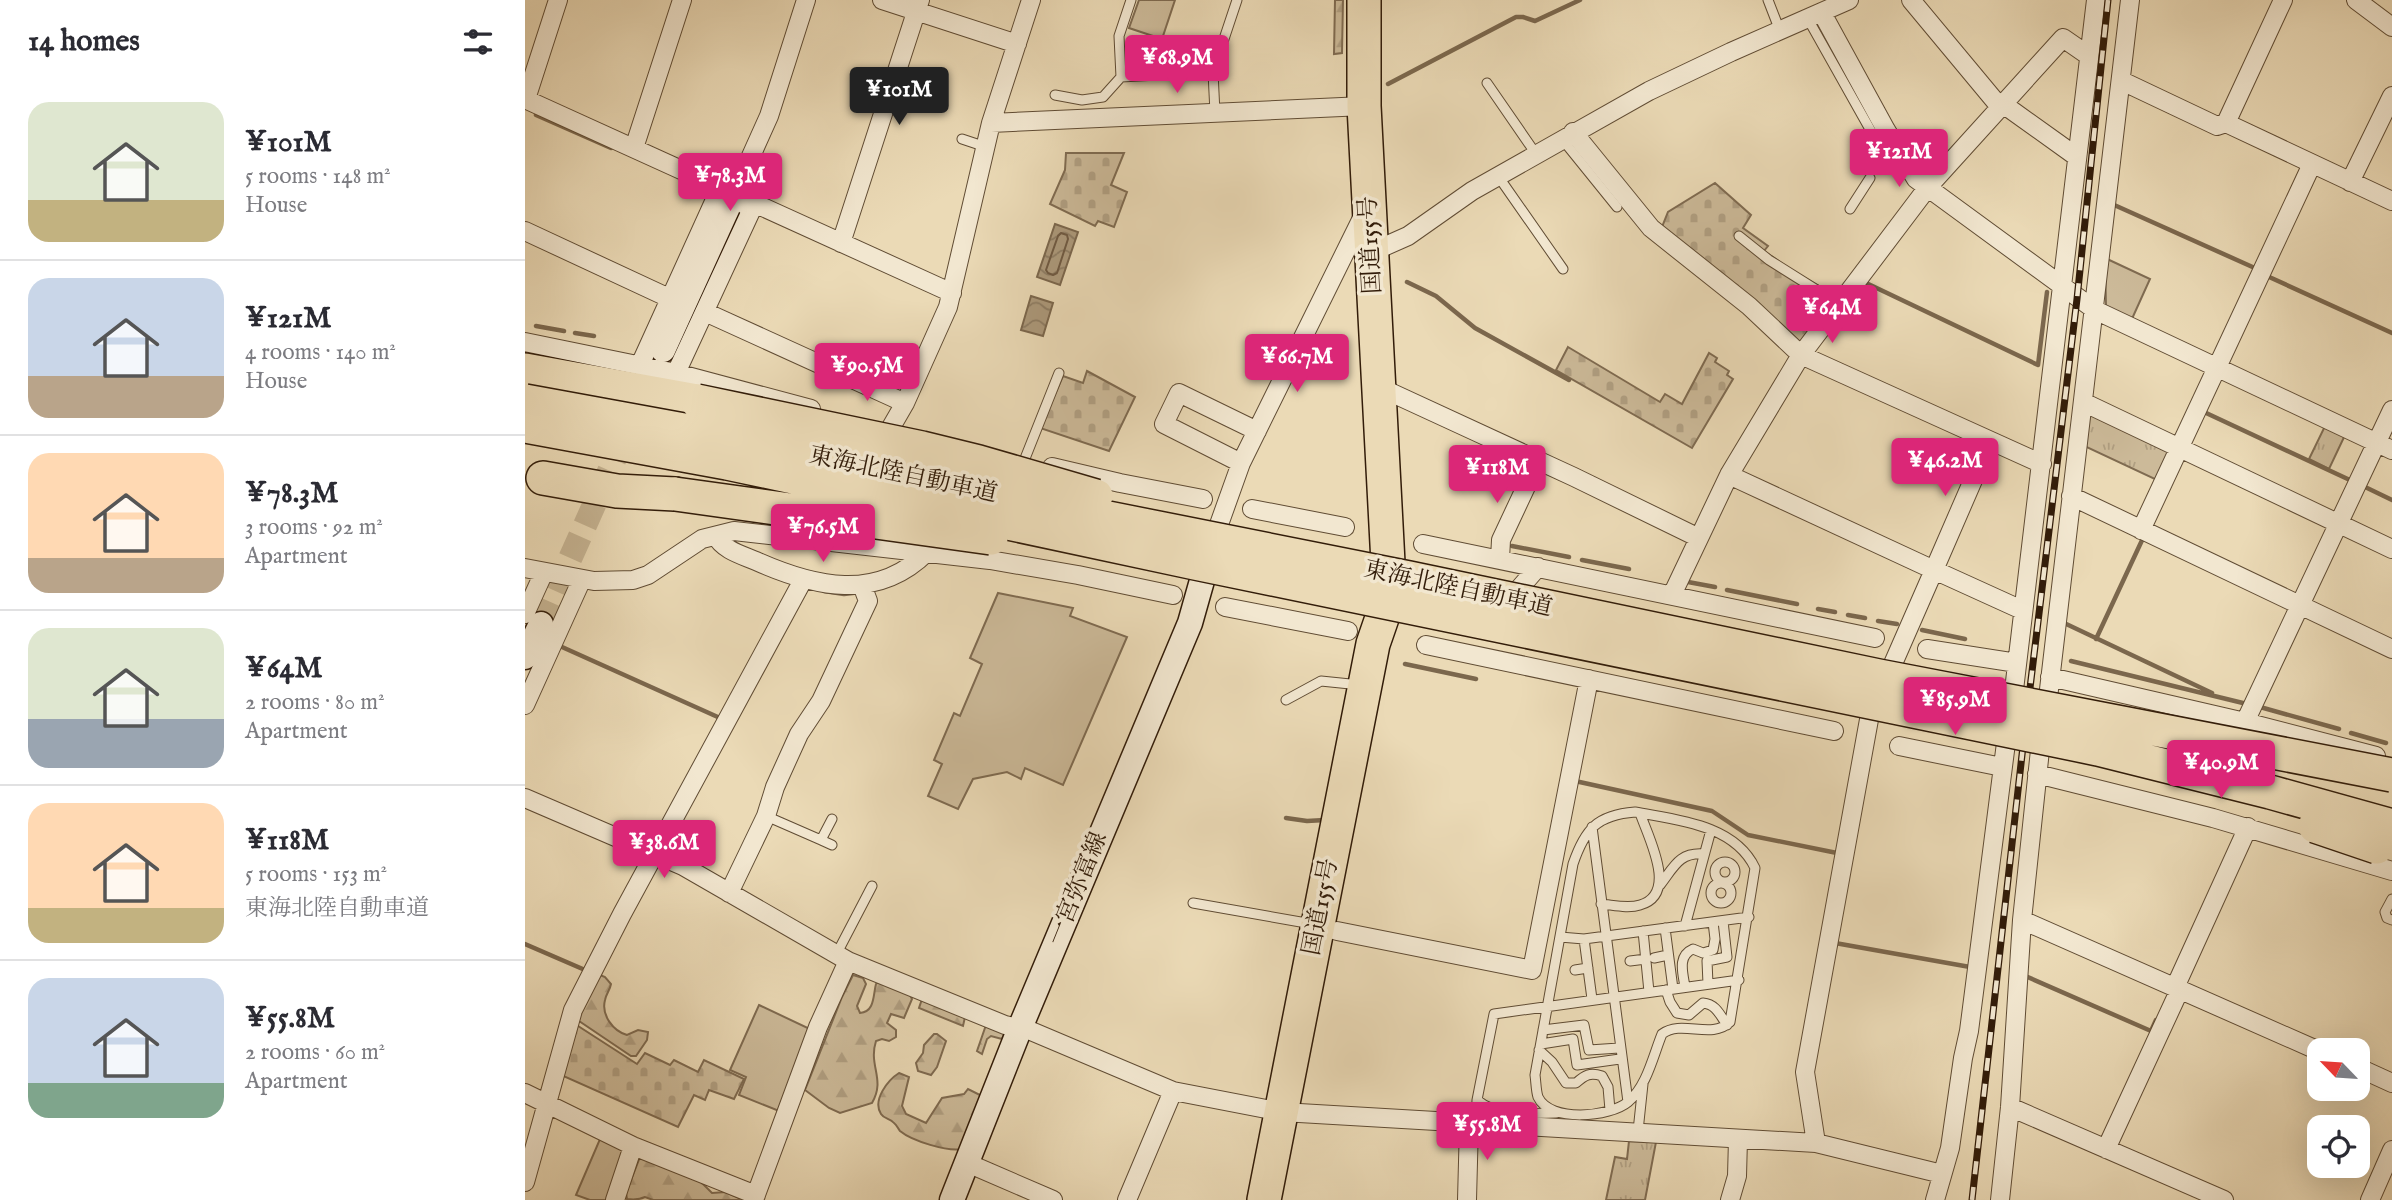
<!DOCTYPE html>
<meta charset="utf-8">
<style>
body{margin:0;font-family:"IM FELL English","Noto Serif JP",serif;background:#f7f7f7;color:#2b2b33;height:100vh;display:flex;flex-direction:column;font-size:26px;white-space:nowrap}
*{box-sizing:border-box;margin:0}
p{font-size:23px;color:#7c7c81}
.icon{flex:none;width:38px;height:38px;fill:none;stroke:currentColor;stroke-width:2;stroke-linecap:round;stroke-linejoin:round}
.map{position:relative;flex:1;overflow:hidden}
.side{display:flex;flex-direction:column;background:#fff;width:525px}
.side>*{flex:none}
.needle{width:46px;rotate:295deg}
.buttons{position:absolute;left:1782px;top:1038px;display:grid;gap:14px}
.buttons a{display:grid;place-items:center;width:63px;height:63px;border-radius:14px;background:#fff;box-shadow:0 7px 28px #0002;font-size:35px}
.price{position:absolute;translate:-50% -60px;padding:0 16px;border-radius:7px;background:#db2777;color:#fff;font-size:23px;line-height:46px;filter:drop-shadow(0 2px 4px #0008)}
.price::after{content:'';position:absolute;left:50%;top:42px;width:21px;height:16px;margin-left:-10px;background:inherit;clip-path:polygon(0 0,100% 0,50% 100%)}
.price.on{background:#222;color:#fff}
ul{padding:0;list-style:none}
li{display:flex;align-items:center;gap:21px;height:175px;padding:0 28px}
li+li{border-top:2px solid #e1e1e2}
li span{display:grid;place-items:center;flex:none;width:196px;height:140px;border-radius:21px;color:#555}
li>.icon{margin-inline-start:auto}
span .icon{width:84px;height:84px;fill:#fffc;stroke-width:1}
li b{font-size:30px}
h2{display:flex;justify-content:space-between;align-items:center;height:84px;padding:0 28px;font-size:30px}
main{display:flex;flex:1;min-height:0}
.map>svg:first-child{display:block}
</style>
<main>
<section class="side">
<h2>14 homes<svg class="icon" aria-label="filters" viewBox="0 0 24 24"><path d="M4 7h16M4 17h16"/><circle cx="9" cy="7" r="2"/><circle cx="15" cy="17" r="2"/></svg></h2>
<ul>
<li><span style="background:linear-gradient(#dfe7d0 70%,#c2b280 0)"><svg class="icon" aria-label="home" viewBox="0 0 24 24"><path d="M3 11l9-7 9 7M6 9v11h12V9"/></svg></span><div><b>¥101M</b><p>5 rooms · 148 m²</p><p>House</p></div></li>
<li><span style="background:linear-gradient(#c9d6e8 70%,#b9a48a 0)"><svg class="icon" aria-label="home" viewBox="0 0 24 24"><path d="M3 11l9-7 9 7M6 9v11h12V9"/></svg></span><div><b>¥121M</b><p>4 rooms · 140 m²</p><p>House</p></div></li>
<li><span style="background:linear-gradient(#ffd9b3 75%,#b9a48a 0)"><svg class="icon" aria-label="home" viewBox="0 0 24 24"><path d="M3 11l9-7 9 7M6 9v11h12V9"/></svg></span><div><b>¥78.3M</b><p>3 rooms · 92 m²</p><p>Apartment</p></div></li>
<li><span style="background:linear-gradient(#dfe7d0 65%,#9aa5b1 0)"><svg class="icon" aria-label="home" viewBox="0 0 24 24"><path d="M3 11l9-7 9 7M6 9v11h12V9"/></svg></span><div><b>¥64M</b><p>2 rooms · 80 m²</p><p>Apartment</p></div></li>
<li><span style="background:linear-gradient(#ffd9b3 75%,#c2b280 0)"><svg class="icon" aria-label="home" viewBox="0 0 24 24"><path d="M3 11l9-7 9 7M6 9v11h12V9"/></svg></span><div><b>¥118M</b><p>5 rooms · 153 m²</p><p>東海北陸自動車道</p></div></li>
<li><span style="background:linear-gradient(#c9d6e8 75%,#7fa58c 0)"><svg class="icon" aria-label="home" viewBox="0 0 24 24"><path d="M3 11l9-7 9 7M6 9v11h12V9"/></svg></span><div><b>¥55.8M</b><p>2 rooms · 60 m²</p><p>Apartment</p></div></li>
</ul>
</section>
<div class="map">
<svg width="1867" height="1200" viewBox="0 0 1867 1200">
<defs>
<pattern id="grass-tufts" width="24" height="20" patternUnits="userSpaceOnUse" patternTransform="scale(1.75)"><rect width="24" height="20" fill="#ccba99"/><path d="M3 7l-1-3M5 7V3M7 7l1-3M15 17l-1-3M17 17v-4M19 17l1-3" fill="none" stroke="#b09f82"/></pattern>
<pattern id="forest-firs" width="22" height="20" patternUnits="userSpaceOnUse" patternTransform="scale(1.75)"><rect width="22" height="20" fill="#ccba99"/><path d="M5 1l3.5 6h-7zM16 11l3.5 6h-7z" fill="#b09f82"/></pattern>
<pattern id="cemetery-stones" width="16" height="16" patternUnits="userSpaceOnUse" patternTransform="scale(1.75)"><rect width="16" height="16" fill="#ccba99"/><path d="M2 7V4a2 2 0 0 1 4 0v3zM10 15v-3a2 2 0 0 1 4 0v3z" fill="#b09f82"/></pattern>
<pattern id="water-waves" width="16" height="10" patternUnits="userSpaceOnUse" patternTransform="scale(1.75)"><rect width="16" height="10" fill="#ac997b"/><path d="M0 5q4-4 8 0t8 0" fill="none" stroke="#8d7c63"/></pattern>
</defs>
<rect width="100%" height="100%" fill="#ebdab6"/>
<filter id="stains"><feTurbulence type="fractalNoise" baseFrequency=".00286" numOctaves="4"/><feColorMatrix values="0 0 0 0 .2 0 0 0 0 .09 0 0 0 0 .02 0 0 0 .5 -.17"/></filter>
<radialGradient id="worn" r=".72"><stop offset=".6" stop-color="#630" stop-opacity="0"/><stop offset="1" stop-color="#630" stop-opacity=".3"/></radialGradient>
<path fill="url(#grass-tufts)" stroke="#7f6b51" stroke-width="2" d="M 1560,412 L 1647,453 L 1634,481 L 1555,444 Z
M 1801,424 L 1821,433 L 1804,469 L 1784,459 Z
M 1104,1141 L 1131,1142 L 1120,1200 L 1081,1200 L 1090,1157 L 1102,1159 Z"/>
<path fill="url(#forest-firs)" stroke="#7f6b51" stroke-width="2" d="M 810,0 L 818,0 L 817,53 L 809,54 Z
M 75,975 L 80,977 L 86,984 C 85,990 81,994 80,1000 C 76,1015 88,1031 102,1035 L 113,1030 L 123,1032 L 122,1040 L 111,1056 L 106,1056 L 54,1021 L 53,1013 Z
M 328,975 L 338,978 L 341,984 L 332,1006 L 335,1013 C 350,1012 348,995 351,984 L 354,982 L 385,995 L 387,999 L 379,1018 L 366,1014 L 362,1023 L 371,1030 L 371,1037 L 364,1041 L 357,1039 L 351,1041 C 343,1066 361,1079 347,1103 L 315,1113 L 304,1108 L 280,1090 L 317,997 Z
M 397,999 L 440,1017 L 438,1026 L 394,1008 Z
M 461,1025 L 480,1032 L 477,1039 L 466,1036 L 462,1039 L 457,1054 L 452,1051 Z
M 409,1034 L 412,1034 L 421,1041 L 412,1067 L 406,1075 L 393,1071 L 391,1063 L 398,1053 L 399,1045 Z
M 374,1073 L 384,1077 L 377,1106 L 381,1114 L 401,1123 L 417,1098 L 439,1094 L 443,1089 L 457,1096 L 437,1149 C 423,1152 387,1141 375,1131 C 373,1129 372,1125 369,1123 C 365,1118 359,1119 356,1114 C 347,1100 363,1080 374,1073 Z
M 115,1157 L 176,1182 L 187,1193 L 201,1192 L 218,1200 L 128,1200 L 120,1197 C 114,1200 109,1200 102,1199 L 101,1193 Z"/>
<path fill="url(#cemetery-stones)" stroke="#7f6b51" stroke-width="2" d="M 541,153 L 599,153 L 586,185 L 602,192 L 589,227 L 573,221 L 570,226 L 525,204 L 540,170 Z
M 1190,183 L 1226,215 L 1218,228 L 1243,246 L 1239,251 L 1268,271 L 1315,298 L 1275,350 L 1135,232 L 1143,212 Z
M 1043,347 L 1135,402 L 1140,394 L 1157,404 L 1184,353 L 1192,358 L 1190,362 L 1204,371 L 1202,375 L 1208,379 L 1167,448 L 1031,370 Z
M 562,371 L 610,397 L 584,451 L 515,428 L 538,376 L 558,383 Z
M 50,1024 L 112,1064 L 120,1053 L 145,1065 L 149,1060 L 173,1072 L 179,1060 L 219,1079 L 209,1099 L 184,1090 L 180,1100 L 169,1095 L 153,1127 L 36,1075 Z"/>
<path fill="#ccba99" stroke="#7f6b51" stroke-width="2" d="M 614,0 L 650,0 L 637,39 L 604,28 Z
M 1580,258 L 1625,279 L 1606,321 L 1581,306 Z
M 473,593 L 548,608 L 545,616 L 602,637 L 538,785 L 500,768 L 496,779 L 482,772 L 448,779 L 433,809 L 403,796 L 417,764 L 409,760 L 429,713 L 435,716 L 457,664 L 445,658 Z
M 234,1005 L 287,1030 L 254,1111 L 214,1095 L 221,1077 L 205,1070 Z
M 75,1139 L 98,1150 L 85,1200 L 65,1200 L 51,1195 Z"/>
<path fill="url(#water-waves)" stroke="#7b674d" stroke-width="2" d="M 530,224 L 553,232 L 535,285 L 512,277 Z
M 506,296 L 528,303 L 518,336 L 496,330 Z"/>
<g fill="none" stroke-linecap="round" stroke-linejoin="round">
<path stroke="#6f5a42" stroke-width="2" d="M 536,233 L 542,235 L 543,239 L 532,273 L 528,275 L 523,273 L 521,270 L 533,236 Z"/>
<path stroke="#7b674d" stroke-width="4.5" d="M 863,84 L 991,17 L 998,17 L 1010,21 L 1055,0
M 11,115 L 86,148
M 1587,204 L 1732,269
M 1742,276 L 1867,333
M 882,282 L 911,296 L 950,328 L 1044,380
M 1339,282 L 1513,365 L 1522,292
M 11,326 L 39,331
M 50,333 L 69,336
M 1679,412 L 1827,481
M 1838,486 L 1867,500
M 987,546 L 1044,557
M 1057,560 L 1104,569
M 1163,582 L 1190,587
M 1202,590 L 1272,604
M 299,591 L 319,594 L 336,592
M 1293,609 L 1310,612
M 1323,615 L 1340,618
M 1353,621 L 1372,624
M 1537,622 L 1687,693
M 1397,630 L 1440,639
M 1571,639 L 1619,536
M 37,647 L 195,718
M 1546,661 L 1722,704
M 880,664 L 951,679
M 1735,707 L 1814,729
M 1826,733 L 1861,743
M 1050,781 L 1187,811 L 1223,835 L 1312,853
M 761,818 L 782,821 L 800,820 L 800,818
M 1310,943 L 1445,967
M 0,944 L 60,970
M 1498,975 L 1626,1031 L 1631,1020"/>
<path stroke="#c6b493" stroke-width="24" stroke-dasharray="24 12" stroke-linecap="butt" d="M 16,624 L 102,431"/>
<defs>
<path id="lane" d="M 606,0 L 594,36 L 596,77 L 688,72
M 1243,0 L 1255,31
M 1283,19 L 1360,156 L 1354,164
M 962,83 L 1011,154
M 530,95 L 557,100 L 578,97 L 596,77
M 690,113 L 688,72 L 712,0
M 437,139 L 461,147
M 1037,139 L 1092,207
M 973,176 L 1038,269
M 1325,209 L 1345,178
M 1214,236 L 1244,260 L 1314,304
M 499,461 L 534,373
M 761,700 L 796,681 L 835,685
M 1110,812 C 1151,820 1209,824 1230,868 L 1205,1022 C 1186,1040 1157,1019 1137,1034 C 1128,1056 1122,1086 1103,1102 C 1085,1117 1025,1123 1013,1097 C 1011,1091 1011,1082 1010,1075 L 1048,864 C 1060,829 1072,815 1110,812 Z
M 241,816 L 296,840 L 307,819
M 1067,827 L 1103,1102
M 296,840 L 307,845
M1190 872a10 10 0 1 1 20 0a10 10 0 1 1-20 0Z
M1186 893a10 10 0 1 1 20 0a10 10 0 1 1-20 0Z
M 1135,885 C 1149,867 1154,852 1179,854
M 1867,899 L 1860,912 L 1862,918 L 1867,920
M 668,903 L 787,924
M 1076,904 C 1088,905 1103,909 1115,905 C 1154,894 1123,837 1115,813
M 1160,926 L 1186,830
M 1140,928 L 1148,989
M 1118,931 L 1124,992
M 1035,937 L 1059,939 L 1224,917
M 1059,939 L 1067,999
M 311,955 L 347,886
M 1129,958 L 1143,955
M 1105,961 L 1121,959
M 1050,970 L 1063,968
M 1183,984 L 1182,961 L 1202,957 L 1198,921
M 1160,987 C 1158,973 1152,956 1168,949 L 1178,953 L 1188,950 L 1190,939 L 1188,922
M 1141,990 L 1145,1002 L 1152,1013 L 1164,1015 L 1178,1003 C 1191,1004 1195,1015 1202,1025
M 1018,1030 L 1059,1025 L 1064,1050 L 1094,1048
M 1016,1044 L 1048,1039 L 1052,1065 L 1095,1059
M 1014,1050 L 1027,1062 L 1041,1083 L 1051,1083 C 1060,1075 1065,1072 1077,1076 L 1083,1087 L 1085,1110
M 952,1100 C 974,1118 1004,1113 1031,1113
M 951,1124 L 952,1100 L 969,1014 L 1214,980
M 1113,1131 L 1118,1084"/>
<path id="street" d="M 357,0 L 492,44
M 1386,0 L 1475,107
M 1831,0 L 1867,27
M 1297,13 L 1361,130 L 1391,179 L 1570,310 L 1867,450
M 1597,81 L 1692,126 L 1701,123 L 1867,201
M 0,99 L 427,293
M 1,99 L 33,0
M 1478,104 L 1552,157
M 466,123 L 839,106
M 1701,123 L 1758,0
M 1048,132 L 1126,228 L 1224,306 L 1276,355 L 1517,464
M 109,148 L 157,0
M 1825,182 L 1867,96
M 209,194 L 244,116 L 281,0
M 0,231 L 144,298
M 316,243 L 395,0
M 847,252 L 883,236 L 947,191 L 1124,91 L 1206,52 L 1324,0
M 180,312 L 380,403
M 0,342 L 151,373 L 286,409
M 115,365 L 193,193 L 209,194 L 226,211 L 151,373
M 854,387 L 1049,477 L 1174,538
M 1558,402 L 1867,549
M 365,429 L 380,403 L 423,307 L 466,123 L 506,0
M 716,463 L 639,424 L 654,393 L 732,431
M 527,467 L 595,483 L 678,499
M 1204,475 L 1409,570 L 1465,441
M 1546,496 L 1867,649
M 727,509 L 820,527
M 1616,530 L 1787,164
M 191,536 C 198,550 217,555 231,561 C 289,587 352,602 402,552
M 687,544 L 716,463 L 839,214
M 898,544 L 1350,638
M 975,559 L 976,540 L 1013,461
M 0,568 L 69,581 L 108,580 L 123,575 L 177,539 L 209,531 L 465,560 L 553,575 L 648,595
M 993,590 L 1013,567
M 1147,595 L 1204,475 L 1276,355 L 1403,187 L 1538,38 L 1564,56
M 700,607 L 823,631
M 0,614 L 19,572
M 901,645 L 1309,731
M 1402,649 L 1492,663
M 1367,666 L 1409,570 L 1497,610
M 1525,677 L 1720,722 L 1851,756
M 1489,690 L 1571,0
M 1523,698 L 1605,0
M 0,705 L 57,579
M 1720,722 L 1867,410
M 1374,746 L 1477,767
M 1512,774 L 1688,818 L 1867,871
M 0,798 L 158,866 L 323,961 L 480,1025 L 506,1031 L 648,1091 L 757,1112 L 1291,1143 L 1417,1174
M 204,893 L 241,816 L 250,787 L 274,734 L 296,701 L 343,601 L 337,585
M 1497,920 L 1794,1051
M 812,931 L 1007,970 L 1064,679
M 1832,1067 L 1867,1083
M 0,1093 L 108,1146 L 231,1195
M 1485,1107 L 1699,1200
M 1291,1143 L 1280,1072 L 1345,714
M 1581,1149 L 1655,989 L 1652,983 L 1723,827
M 440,1162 L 528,1200
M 0,1182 L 48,1010 L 97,914 L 278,580
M 90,1200 L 108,1146
M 229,1200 L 293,1027 L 323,961
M 602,1200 L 648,1091
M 942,1200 L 944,1124
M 1205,1200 L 1212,1176 L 1213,1139
M 1410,1200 L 1425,1148 L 1438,1058 L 1444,1031 L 1481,743
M 1475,1200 L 1485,1107 L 1497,920 L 1515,750
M 1845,1200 L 1867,1150"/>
<path id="secondary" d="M 138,350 L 209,194
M 0,657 L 16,624
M 427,1200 L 495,1028 L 665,623 L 678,577"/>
<path id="highway" d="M 0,370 L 172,401
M 18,478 L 92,491 L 150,494
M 739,1200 L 848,644 L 858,615 L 863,563 L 839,106 L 839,0"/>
</defs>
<use href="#lane" stroke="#604c34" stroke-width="11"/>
<use href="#street" stroke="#604c34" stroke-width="20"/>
<use href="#secondary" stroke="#321c09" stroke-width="27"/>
<use href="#highway" stroke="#321c09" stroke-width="36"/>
<use href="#lane" stroke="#f2e7d0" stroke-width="9"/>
<use href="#street" stroke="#f2e7d0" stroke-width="18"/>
<use href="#secondary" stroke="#f2e7d0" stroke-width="24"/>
<use href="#highway" stroke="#ebdab6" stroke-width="33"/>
<defs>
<path id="rail" d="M 1447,1200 L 1498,746 L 1552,299 L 1583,0"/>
</defs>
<use href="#rail" stroke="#321c09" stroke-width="7"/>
<use href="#rail" stroke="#f2e7d0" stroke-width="4.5" stroke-dasharray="13" stroke-linecap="butt"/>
<defs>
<path id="highway-bridge" d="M 0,401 L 208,439 L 523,506 L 884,578 L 1354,676 L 1867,775
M 172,401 L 397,448 L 454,462 L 571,496
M 0,426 L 202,463 L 670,563 L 1573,749 L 1745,792 L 1867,826
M 150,494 L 466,538
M 1790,826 L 1852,847"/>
</defs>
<use href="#highway-bridge" stroke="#321c09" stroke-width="36" stroke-linecap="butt"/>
<use href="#highway-bridge" stroke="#ebdab6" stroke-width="33"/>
</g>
<g text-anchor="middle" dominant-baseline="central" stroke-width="7" stroke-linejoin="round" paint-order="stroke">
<g font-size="24" fill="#321c09" stroke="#f2e7d0">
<text transform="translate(846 245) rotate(-93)">国道155号</text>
<text transform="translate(378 475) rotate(12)">東海北陸自動車道</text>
<text transform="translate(933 589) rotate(12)">東海北陸自動車道</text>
<text transform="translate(553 889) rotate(-68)">一宮弥富線</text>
<text transform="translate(796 907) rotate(-79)">国道155号</text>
</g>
</g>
<rect width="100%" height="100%" filter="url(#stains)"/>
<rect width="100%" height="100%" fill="url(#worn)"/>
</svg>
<div class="buttons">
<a><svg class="needle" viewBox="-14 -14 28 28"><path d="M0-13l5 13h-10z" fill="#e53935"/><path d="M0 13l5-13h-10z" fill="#7c7c81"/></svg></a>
<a><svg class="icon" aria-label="locate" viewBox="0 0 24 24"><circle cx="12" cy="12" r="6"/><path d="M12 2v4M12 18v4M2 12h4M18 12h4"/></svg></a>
</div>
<b class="price" style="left:652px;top:95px">¥68.9M</b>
<b class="price on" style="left:374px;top:127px">¥101M</b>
<b class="price" style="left:1374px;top:189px">¥121M</b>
<b class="price" style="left:205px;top:213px">¥78.3M</b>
<b class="price" style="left:1307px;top:345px">¥64M</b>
<b class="price" style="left:772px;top:394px">¥66.7M</b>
<b class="price" style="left:342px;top:403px">¥90.5M</b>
<b class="price" style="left:1420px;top:498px">¥46.2M</b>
<b class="price" style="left:972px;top:505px">¥118M</b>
<b class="price" style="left:298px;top:564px">¥76.5M</b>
<b class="price" style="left:1430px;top:737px">¥85.9M</b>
<b class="price" style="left:1696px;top:800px">¥40.9M</b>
<b class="price" style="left:139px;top:880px">¥38.6M</b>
<b class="price" style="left:962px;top:1162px">¥55.8M</b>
</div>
</main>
